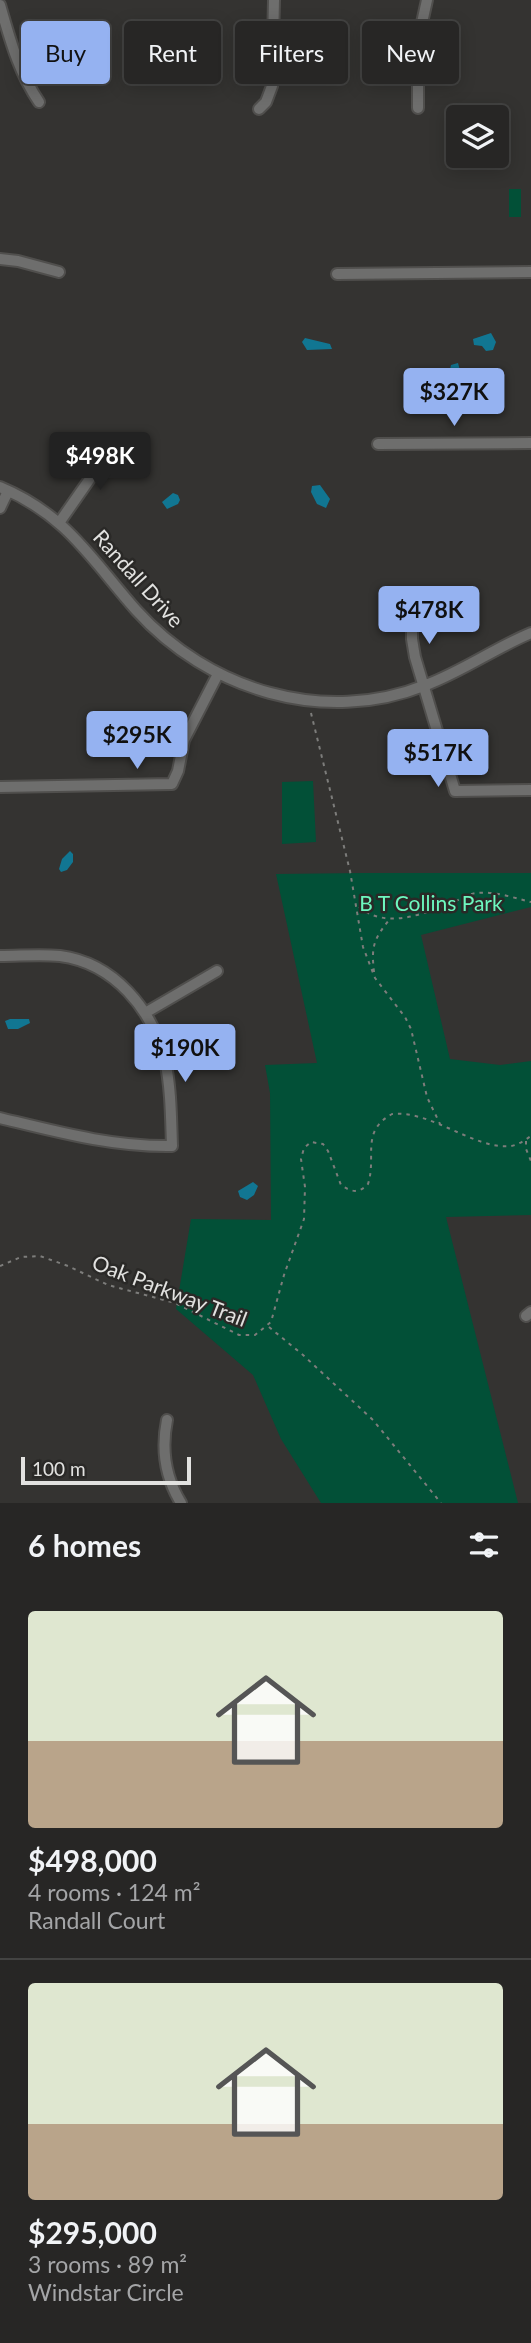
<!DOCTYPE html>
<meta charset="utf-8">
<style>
body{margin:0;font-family:Lato,sans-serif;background:#333232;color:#f1f3f6;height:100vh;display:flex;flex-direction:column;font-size:26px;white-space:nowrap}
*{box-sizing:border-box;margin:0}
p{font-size:23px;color:#a4a5a7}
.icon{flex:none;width:38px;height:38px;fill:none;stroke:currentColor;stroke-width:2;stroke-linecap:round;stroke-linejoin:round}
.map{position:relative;height:1503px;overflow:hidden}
.sheet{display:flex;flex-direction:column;background:#272625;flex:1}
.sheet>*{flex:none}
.guide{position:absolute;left:21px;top:21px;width:490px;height:63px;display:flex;gap:14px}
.fabs{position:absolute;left:446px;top:105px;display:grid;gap:14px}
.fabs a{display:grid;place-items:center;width:63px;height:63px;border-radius:7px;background:#272625;box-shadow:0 4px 18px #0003,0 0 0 2px #434342;font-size:35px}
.scale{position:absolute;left:21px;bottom:18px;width:170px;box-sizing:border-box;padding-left:7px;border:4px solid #e2e2e0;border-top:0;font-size:19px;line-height:24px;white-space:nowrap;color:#e2e2e0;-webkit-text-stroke:5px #2a2927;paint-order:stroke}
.price{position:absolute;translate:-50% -60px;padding:0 16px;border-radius:7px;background:#95b2f1;color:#111;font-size:23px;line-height:46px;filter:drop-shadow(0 2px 4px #0008)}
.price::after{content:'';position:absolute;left:50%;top:42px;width:21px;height:16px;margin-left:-10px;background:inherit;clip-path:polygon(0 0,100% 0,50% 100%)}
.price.selected{background:#222;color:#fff}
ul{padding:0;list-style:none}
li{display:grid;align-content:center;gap:14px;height:371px;padding:0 28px}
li+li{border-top:2px solid #434342}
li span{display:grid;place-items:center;height:217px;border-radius:7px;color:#555}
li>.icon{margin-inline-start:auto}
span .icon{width:126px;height:126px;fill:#fffc;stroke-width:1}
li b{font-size:30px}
h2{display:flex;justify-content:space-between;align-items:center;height:84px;padding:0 28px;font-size:30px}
.pill{padding:0 24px;border-radius:7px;background:#272625;box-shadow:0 4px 18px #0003,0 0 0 2px #434342;font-size:24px;line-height:63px}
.pill.selected{background:#95b2f1;color:#111}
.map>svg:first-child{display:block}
</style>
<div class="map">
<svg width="531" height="1503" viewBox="0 0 531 1503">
<rect width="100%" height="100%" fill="#343331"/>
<path fill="#025037" d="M 509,189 L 521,189 L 521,217 L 509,217 Z
M 313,781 L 316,842 L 282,844 L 282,782 Z
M 363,873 L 531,873 L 531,907 L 421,935 L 450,1059 L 500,1065 L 531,1061 L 531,1215 L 446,1217 L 518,1503 L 321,1503 L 281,1439 L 253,1375 L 176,1309 L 191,1219 L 271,1220 L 270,1093 L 265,1065 L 317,1063 L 276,874 Z"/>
<path fill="#117692" d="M 491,333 L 496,342 L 493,350 L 486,351 L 482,346 L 474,345 L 473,339 Z
M 305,338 L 330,344 L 332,349 L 307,350 L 302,342 Z
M 458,363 L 461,374 L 459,384 L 455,384 L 448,378 L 451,365 Z
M 320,485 L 330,499 L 326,508 L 317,504 L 311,492 L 312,486 Z
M 173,493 L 178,495 L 180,500 L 178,504 L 167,509 L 162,502 Z
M 70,851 L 73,854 L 73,862 L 67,870 L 61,872 L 59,869 L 62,859 Z
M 10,1019 L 29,1019 L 30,1023 L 18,1029 L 8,1029 L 5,1021 Z
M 253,1182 L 258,1186 L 254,1195 L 247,1200 L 240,1197 L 238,1191 Z"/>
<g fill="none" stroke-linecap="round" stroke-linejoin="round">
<defs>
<path id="street" d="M 0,5 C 10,39 18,71 39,102
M 418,108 L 418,41 L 427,0
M 259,109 L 266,102 L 272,86 L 274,0
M 0,259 L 18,261 L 59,272
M 337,274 L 531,272
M 378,444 L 531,443
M 0,487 C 67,515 91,559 136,610 C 208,690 324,726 426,685 C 463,671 495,648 531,633
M 0,508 L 8,491
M 59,523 L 89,480 L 105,441
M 412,609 L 412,639 L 415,657 L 455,791 L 531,790
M 0,787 L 172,784 L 178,771 L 184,740 L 218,674
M 0,956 C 20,956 40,954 60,956 C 114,963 152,1009 165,1060 C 171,1088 171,1118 172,1146 C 113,1147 58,1132 0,1118
M 145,1013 L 217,971
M 526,1316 L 531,1312
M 167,1420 C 161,1450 165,1477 181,1503"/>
</defs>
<use href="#street" stroke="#504f4d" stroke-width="14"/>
<path stroke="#7d7d7b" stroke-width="2" stroke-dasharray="3.5 5" stroke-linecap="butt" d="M 311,713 L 350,871 L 363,947 L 375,978 L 405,1017 L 411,1029 L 427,1097 L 440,1124
M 359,907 C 384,928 418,916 447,905 C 457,902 466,894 477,893 C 495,891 514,898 531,902
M 374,972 C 371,946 374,939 389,920
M 526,1141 L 526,1149 L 531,1161
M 0,1266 L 21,1257 L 40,1256 L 68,1266 L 108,1285 L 175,1303 L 239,1335 L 255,1335 L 271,1322 L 284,1275 L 304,1219 L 305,1187 L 301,1159 L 304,1148 L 311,1142 L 323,1144 L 328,1151 L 341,1185 C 351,1192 359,1194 368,1184 C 377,1156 360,1132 392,1114 C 432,1110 474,1150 511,1146 C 518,1145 525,1140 531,1136
M 269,1327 L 303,1355 L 373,1420 L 441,1503"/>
<use href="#street" stroke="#6e6e6d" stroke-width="10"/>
</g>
<g text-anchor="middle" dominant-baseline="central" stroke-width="5" stroke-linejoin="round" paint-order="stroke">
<g font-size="21" fill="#e2e2e0" stroke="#2a2927">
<text transform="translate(139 578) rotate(48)">Randall Drive</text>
<text transform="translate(170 1290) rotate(21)">Oak Parkway Trail</text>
</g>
<g font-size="21" fill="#6df8bf" stroke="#2a2927">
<text x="431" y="902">B T Collins Park</text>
</g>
</g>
</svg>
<div class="fabs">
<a><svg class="icon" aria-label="layers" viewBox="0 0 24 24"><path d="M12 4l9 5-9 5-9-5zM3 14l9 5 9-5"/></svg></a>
</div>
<div class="scale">100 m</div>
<b class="price" style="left:454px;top:428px">$327K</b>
<b class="price selected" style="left:100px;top:492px">$498K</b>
<b class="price" style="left:429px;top:646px">$478K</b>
<b class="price" style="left:137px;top:771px">$295K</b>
<b class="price" style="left:438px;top:789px">$517K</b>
<b class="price" style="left:185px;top:1084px">$190K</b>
<div class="guide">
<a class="pill selected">Buy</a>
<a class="pill">Rent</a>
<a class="pill">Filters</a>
<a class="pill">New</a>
</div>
</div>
<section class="sheet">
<h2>6 homes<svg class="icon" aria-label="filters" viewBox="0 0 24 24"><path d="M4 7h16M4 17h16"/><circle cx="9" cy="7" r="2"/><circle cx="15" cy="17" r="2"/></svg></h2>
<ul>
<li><span style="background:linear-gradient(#dfe7d0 60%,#b9a48a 0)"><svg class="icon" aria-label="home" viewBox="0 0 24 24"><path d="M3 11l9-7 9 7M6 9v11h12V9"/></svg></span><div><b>$498,000</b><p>4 rooms · 124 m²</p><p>Randall Court</p></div></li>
<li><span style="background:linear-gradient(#dfe7d0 65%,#b9a48a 0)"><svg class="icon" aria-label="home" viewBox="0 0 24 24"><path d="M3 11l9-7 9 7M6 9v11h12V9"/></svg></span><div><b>$295,000</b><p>3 rooms · 89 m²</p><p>Windstar Circle</p></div></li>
</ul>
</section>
